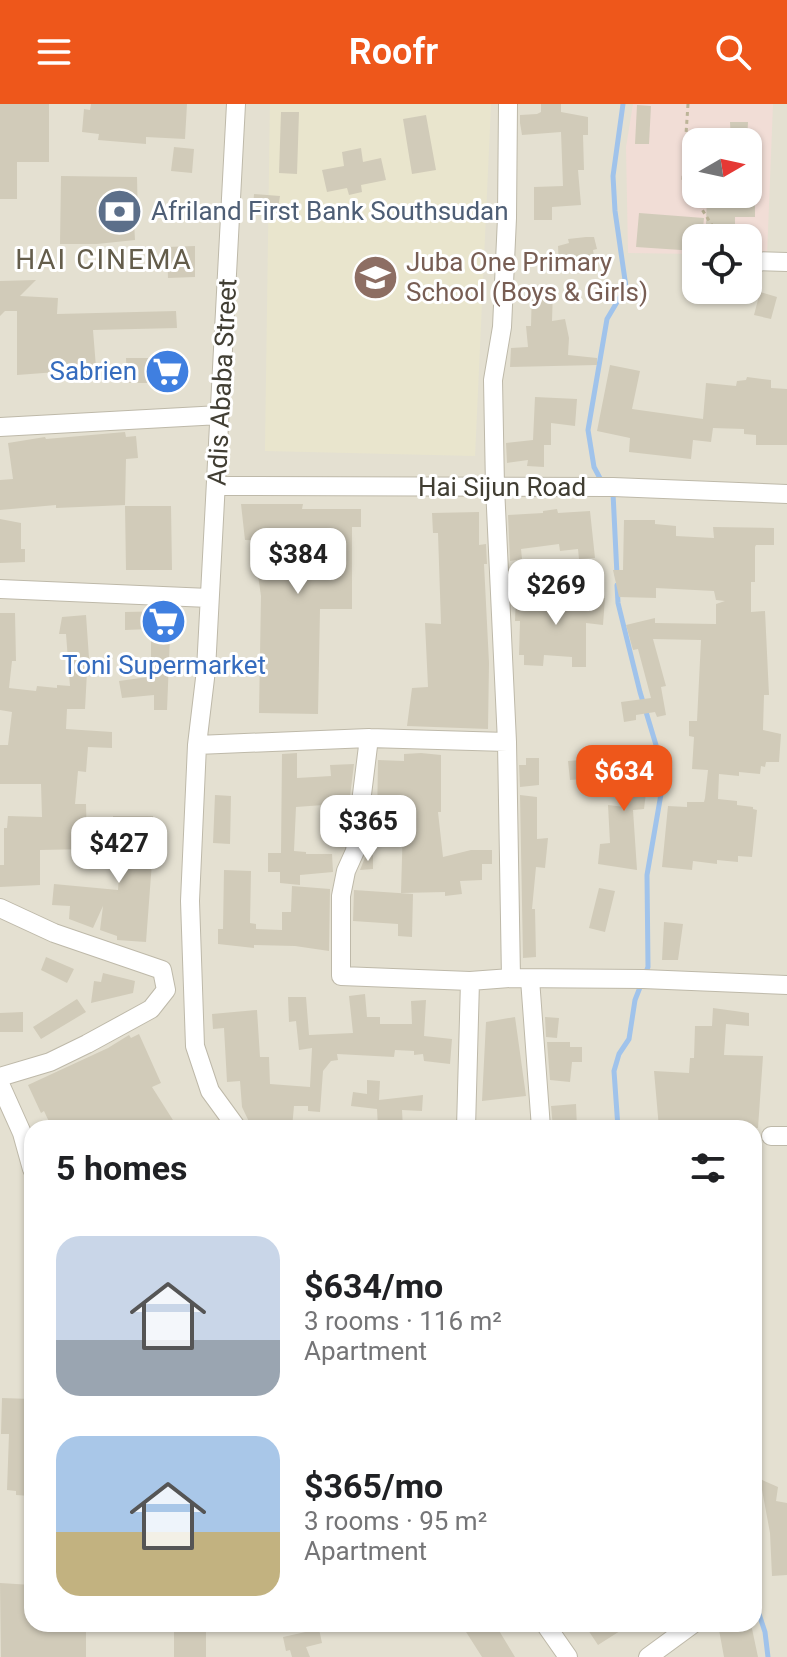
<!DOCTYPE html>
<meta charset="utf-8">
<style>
body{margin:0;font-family:Roboto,sans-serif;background:#f6f6f6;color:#202124;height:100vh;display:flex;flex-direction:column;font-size:30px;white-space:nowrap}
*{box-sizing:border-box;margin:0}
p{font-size:26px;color:#757577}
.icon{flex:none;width:44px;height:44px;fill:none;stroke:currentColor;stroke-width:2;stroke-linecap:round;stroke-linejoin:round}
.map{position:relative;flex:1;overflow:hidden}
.side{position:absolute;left:24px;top:1016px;width:738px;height:512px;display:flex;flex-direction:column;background:#fff;border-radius:24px;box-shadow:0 2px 6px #0004}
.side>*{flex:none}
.needle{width:52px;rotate:81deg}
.fabs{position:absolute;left:682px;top:24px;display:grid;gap:16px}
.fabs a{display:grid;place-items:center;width:80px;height:80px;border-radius:16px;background:#fff;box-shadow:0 2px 6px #0004;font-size:40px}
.price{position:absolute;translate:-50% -68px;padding:0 18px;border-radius:16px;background:#fff;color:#222;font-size:26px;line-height:52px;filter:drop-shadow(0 2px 4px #0008)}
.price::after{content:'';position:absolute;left:50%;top:48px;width:24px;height:18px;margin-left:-12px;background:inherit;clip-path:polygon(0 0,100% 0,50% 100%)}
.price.active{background:#ee571b;color:#fff}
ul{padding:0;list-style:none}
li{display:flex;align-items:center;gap:24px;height:200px;padding:0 32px}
li span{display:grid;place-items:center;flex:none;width:224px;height:160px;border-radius:24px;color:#555}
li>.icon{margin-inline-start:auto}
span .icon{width:96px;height:96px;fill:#fffc;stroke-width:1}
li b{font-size:34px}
h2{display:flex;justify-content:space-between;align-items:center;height:96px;padding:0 32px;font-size:34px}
header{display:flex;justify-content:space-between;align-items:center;height:104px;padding:0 32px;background:#ee571b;color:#fff;font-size:36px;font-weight:600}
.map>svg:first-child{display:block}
</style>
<header><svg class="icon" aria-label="menu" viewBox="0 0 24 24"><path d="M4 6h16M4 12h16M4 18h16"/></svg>Roofr<svg class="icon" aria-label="search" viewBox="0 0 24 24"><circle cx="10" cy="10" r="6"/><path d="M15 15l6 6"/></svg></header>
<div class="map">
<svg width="787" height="1553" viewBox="0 0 787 1553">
<rect width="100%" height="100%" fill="#f0eee2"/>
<path fill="#e4e0d1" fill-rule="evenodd" d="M 0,0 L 787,0 L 787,1553 L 0,1553 ZM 696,38 L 748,38 L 748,90 L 696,90 ZM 696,134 L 748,134 L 748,186 L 696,186 ZM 32,1024 L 754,1024 L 754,1520 L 32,1520 Z"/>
<path fill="#e9e5cd" d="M 270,0 L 491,0 L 475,352 L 265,347 Z"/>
<path fill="#f1ddd6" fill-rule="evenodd" d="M 633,0 L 773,0 L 767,152 L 748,151 L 748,134 L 696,134 L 696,150 L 628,149 L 626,43 ZM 696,38 L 748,38 L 748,90 L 696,90 Z"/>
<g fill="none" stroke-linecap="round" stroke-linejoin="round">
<path stroke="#a0c3eb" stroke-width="5" d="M 602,378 L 594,363 L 588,326 L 607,215 L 626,183 L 615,107 L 613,72 L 623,0
M 613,389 L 617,471
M 617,481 L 618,499 L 640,588 L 656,641 L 666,661 L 647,771 L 648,863 L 635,896 L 629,935 L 619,950 L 614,967 L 618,1024
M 754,1426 L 754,1441
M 754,1495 L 765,1528 L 768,1553"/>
</g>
<path fill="#d1cbb9" d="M 0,0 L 49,0 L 49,58 L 17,58 L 17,95 L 0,95 Z
M 91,0 L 187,0 L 185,35 L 146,33 L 146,40 L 98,36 L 99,30 L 82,28 L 84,5 L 90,6 Z
M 541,0 L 561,0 L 561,8 L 588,13 L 588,31 L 583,31 L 584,66 L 578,66 L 581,101 L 552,103 L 552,116 L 534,116 L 534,83 L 563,82 L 561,28 L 522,31 L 520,19 L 520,11 L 537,10 L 541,8 Z
M 637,1 L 651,2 L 649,40 L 635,40 Z
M 281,8 L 299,8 L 297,70 L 279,69 Z
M 426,11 L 436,66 L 412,70 L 403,15 Z
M 730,18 L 748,18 L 747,38 L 731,38 Z
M 174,43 L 194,45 L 192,69 L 171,67 Z
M 361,44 L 363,58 L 381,54 L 386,76 L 361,81 L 362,88 L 349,91 L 347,84 L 327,88 L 322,66 L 344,62 L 342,48 Z
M 61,72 L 137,73 L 138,117 L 134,118 L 135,136 L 97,140 L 60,140 Z
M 254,90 L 280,92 L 278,105 L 253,103 Z
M 707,90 L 755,90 L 755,113 L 735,113 L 735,120 L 706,120 Z
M 639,109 L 704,114 L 702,134 L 696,134 L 696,147 L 636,143 Z
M 586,133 L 594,133 L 597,145 L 593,146 L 595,159 L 559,162 L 558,142 L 569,139 L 568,135 Z
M 195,142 L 195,173 L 168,174 L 167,143 Z
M 36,176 L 20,192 L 58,194 L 57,210 L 176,207 L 177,224 L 93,226 L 97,276 L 57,277 L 57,268 L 17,271 L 17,207 L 5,207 L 0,212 L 0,177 Z
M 532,184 L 553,185 L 552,217 L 565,215 L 569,234 L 568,251 L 597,254 L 597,261 L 510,263 L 511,244 L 528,243 L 526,222 L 531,222 Z
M 760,188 L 777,193 L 771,215 L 754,211 Z
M 126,254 L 180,254 L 180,279 L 127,279 Z
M 610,261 L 640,267 L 632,305 L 703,315 L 706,279 L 736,282 L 737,277 L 746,276 L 747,273 L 771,276 L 771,284 L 787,285 L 787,341 L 756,341 L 756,331 L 744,330 L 744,325 L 713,324 L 711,338 L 693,336 L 691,355 L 629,348 L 630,334 L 597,327 Z
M 535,293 L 577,295 L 575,322 L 551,319 L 551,341 L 544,341 L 544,363 L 527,362 L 528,356 L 507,359 L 506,339 L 533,336 Z
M 125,328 L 126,333 L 136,332 L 138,354 L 126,355 L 125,401 L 56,404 L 56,401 L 0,406 L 0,376 L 13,375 L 8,339 L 45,333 L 46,335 Z
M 241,400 L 303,400 L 302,405 L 361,405 L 361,423 L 352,423 L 352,505 L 320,505 L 318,610 L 259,609 L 261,492 L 257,464 L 270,462 L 270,437 L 245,436 Z
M 125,402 L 171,402 L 172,466 L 126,466 Z
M 557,405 L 558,409 L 590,407 L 595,454 L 579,455 L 578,445 L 560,447 L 559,440 L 521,445 L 522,455 L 510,457 L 508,411 L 543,409 L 543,407 Z
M 479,408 L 479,441 L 486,440 L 487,460 L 484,460 L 489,559 L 488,625 L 407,622 L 412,584 L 428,583 L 425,519 L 441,520 L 438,429 L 433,429 L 432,409 Z
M 0,415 L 21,419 L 21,445 L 25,445 L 25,458 L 0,459 Z
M 624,416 L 655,416 L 655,420 L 676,422 L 676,432 L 714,434 L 713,423 L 774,424 L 774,441 L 756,441 L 755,443 L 755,478 L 751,478 L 751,508 L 765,507 L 769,591 L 764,591 L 763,626 L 781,630 L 779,658 L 766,658 L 765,663 L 761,662 L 760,670 L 739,668 L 739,672 L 719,670 L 718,695 L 737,697 L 737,701 L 753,703 L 753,705 L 757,706 L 752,753 L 738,752 L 738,758 L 717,756 L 717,760 L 693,757 L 692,766 L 662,763 L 668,702 L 687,703 L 687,698 L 704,698 L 705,694 L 708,666 L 692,665 L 694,633 L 689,632 L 689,617 L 697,617 L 701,536 L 653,535 L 666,582 L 661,583 L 666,611 L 657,613 L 655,608 L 636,611 L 636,616 L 624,618 L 621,598 L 651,594 L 638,545 L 633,546 L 626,521 L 655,514 L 655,519 L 716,520 L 716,500 L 725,497 L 716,496 L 714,487 L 656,484 L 656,494 L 619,493 L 613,466 L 623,466 Z
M 520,491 L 605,494 L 603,521 L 586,519 L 586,563 L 572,563 L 572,553 L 544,551 L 543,562 L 524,561 L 524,551 L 519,551 L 520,517 L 515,517 L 516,492 Z
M 171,507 L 167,606 L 154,606 L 154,591 L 122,594 L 119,577 L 148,573 L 148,553 L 151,553 L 151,525 L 125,526 L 125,508 Z
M 0,509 L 15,509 L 16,557 L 12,557 L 9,584 L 36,587 L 37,582 L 57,584 L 57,581 L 70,582 L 66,530 L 59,530 L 62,513 L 86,511 L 90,568 L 87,568 L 85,605 L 67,605 L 66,625 L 112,628 L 112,644 L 88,643 L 86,668 L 78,667 L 75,700 L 86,700 L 87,745 L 40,746 L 40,781 L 0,783 L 0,761 L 4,761 L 4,724 L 7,724 L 8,712 L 42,713 L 41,680 L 0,680 L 0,641 L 8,641 L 12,608 L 0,606 Z
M 297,649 L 297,674 L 331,672 L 330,661 L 354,660 L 344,741 L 337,741 L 337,700 L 296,703 L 294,747 L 306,748 L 306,750 L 332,750 L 333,768 L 300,771 L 300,781 L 280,779 L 280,768 L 268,768 L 268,749 L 281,749 L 282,650 Z
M 421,649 L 441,651 L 441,708 L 438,708 L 443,753 L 471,746 L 492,746 L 492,760 L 482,760 L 482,776 L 460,777 L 462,790 L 445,792 L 445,788 L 401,789 L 403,720 L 377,720 L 378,656 L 404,657 L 404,650 Z
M 643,653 L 647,681 L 644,705 L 633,706 L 637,766 L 598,760 L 600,740 L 610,739 L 608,701 L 625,703 L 622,673 L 606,673 L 605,656 Z
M 526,654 L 539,654 L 539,681 L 520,683 L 519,661 L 526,661 Z
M 580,656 L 583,675 L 570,676 L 568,657 Z
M 215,691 L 231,692 L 230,740 L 213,739 Z
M 520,691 L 537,693 L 537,735 L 548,734 L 545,764 L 536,763 L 532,805 L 535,805 L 536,853 L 523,854 Z
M 113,712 L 153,712 L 154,758 L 152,758 L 146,838 L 117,836 L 117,832 L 100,826 L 103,802 L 93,824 L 69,815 L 70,802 L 52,801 L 54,780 L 118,786 L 120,758 L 114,758 Z
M 366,751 L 373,751 L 373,765 L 360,766 Z
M 224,766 L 251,767 L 250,819 L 256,820 L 256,825 L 282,826 L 282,808 L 291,808 L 292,782 L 330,785 L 329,847 L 295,842 L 254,841 L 254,844 L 218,840 L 218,825 L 223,825 Z
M 599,784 L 615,787 L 605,828 L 589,824 Z
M 354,786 L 413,790 L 412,833 L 398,832 L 398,820 L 353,817 Z
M 664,818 L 683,820 L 678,856 L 662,856 Z
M 46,853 L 74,865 L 67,879 L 41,866 Z
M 103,869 L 135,877 L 133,889 L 91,899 L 94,877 L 101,878 Z
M 365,890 L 367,913 L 380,913 L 380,920 L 412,920 L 411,897 L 426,896 L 424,932 L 452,935 L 450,960 L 424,957 L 423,950 L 414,951 L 414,947 L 395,946 L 394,953 L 337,950 L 338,956 L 331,957 L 323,967 L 320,1008 L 308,1007 L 308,1002 L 294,1002 L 292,1024 L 252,1024 L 242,1003 L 240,977 L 227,978 L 224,924 L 213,925 L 212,910 L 257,906 L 260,953 L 269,953 L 270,980 L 310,983 L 312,944 L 299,946 L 296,917 L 289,918 L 288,893 L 306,893 L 309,931 L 353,929 L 349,892 Z
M 77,895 L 86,908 L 41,935 L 33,923 Z
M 713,904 L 749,909 L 749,922 L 726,920 L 724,951 L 763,952 L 758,1024 L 733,1024 L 693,1018 L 694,1024 L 659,1024 L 654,967 L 689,969 L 690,954 L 694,954 L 695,922 L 712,922 Z
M 23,908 L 23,928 L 0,928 L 0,909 Z
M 515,913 L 526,992 L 482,997 L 486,918 Z
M 545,913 L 559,914 L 557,934 L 546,933 Z
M 139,930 L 161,979 L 152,983 L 178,1024 L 52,1024 L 44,1007 L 41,1009 L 28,981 L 108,944 L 129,931 L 131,934 Z
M 547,938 L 570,938 L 570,943 L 582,943 L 582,958 L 572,958 L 570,978 L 550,976 Z
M 367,976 L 380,977 L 379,996 L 423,991 L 422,1007 L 402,1006 L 403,1024 L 378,1024 L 377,1005 L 351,1002 L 353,988 L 367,990 Z
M 576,1000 L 577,1024 L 553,1024 L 551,1002 Z
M 2,1294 L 32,1295 L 30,1392 L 16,1391 L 16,1387 L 7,1386 L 9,1330 L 1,1330 Z
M 760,1375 L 778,1383 L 776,1397 L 787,1399 L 787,1471 L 772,1472 L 770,1429 Z
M 0,1479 L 32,1481 L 32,1520 L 86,1522 L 86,1553 L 1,1553 Z
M 174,1520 L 206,1520 L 206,1553 L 174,1553 Z
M 461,1520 L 495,1520 L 515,1553 L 482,1553 Z
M 584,1520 L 631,1520 L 598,1541 Z
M 751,1520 L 758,1553 L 724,1553 L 719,1526 Z
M 319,1525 L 322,1539 L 306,1543 L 310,1553 L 292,1553 L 290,1546 L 286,1547 L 283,1533 Z"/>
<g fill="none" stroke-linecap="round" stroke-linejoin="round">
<defs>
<path id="minor" d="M 236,0 L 206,566 L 197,641 L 190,797 L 195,942 L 210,987 L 237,1024
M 508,0 L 507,114 L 502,223 L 493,276 L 495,383 L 507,638 L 511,874
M 748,157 L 787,158
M 0,323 L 220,311
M 216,382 L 613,383 L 787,390
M 0,485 L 209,494
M 369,634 L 355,747 L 346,767 L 341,792 L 341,872 L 470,877 L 511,874 L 643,875 L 787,881
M 197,641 L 369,634 L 507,638
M 0,804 L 54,829 L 162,866 L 166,886 L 151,905 L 87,940 L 50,958 L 0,973
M 530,875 L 541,1024
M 0,980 L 22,1029 L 32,1065
M 466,1024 L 470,877
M 771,1032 L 787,1032
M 545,1520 L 568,1553
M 648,1553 L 693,1520"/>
</defs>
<use href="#minor" stroke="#beb9a9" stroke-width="20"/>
<path stroke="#bcb498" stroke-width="3" stroke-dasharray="4 4" stroke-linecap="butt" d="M 688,0 L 683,75 L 720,134"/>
<use href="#minor" stroke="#fff" stroke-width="18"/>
</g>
<defs>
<symbol id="bank-disc" viewBox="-11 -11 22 22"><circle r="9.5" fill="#5c6f8a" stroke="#fff"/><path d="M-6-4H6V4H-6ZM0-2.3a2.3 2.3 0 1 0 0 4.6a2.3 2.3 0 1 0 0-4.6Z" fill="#fff"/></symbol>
<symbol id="school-disc" viewBox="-11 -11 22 22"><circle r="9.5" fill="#8d6e63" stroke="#fff"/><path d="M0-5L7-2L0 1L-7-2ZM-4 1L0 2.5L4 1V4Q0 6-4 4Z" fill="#fff"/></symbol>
<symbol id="supermarket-disc" viewBox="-11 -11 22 22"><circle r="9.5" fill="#3f7fe0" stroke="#fff"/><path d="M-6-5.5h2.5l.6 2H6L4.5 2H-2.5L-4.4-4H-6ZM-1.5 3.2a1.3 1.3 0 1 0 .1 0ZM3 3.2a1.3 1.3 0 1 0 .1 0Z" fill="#fff"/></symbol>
</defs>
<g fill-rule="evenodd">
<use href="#bank-disc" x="94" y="82" width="51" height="51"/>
<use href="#school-disc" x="350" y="148" width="51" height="51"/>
<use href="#supermarket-disc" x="142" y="242" width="51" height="51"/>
<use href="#supermarket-disc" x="138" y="492" width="51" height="51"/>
</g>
<g text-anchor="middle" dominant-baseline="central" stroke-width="6" stroke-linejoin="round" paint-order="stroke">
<g font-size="26" fill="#4e5e75" stroke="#fff" text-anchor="start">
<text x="151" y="107">Afriland First Bank Southsudan</text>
</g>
<g font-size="26" fill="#785e54" stroke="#fff" text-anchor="start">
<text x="406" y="158">Juba One Primary<tspan x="406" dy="30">School (Boys &amp; Girls)</tspan></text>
</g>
<g font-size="26" fill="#366cbe" stroke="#fff" text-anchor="end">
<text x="137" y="267">Sabrien</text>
<text x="164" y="561" text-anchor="middle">Toni Supermarket</text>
</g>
<g font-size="26" fill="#413e33" stroke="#fff">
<text transform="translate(222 278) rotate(-87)">Adis Ababa Street</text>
<text x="502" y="383">Hai Sijun Road</text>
</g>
<g font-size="28" letter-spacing="2" fill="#645d4b" stroke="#fff">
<text x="104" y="155">HAI CINEMA</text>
</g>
</g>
</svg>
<div class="fabs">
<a><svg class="needle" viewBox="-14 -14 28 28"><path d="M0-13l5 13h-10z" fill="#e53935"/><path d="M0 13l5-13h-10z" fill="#757577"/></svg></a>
<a><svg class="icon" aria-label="locate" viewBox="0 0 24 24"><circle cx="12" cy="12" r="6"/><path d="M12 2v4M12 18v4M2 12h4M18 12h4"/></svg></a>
</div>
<b class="price" style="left:298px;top:492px">$384</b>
<b class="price" style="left:556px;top:523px">$269</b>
<b class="price active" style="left:624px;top:709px">$634</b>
<b class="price" style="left:368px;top:759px">$365</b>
<b class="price" style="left:119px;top:781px">$427</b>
<section class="side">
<h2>5 homes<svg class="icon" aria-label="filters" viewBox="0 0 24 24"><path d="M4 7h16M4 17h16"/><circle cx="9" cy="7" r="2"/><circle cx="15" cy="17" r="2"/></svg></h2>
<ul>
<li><span style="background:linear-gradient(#c9d6e8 65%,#9aa5b1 0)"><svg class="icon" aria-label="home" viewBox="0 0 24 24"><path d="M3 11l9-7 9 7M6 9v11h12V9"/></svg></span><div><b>$634/mo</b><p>3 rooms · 116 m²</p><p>Apartment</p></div></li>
<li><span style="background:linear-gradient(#a9c7e8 60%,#c2b280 0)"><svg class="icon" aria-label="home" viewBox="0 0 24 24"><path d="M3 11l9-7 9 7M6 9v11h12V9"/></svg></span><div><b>$365/mo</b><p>3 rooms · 95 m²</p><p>Apartment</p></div></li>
</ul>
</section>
</div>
